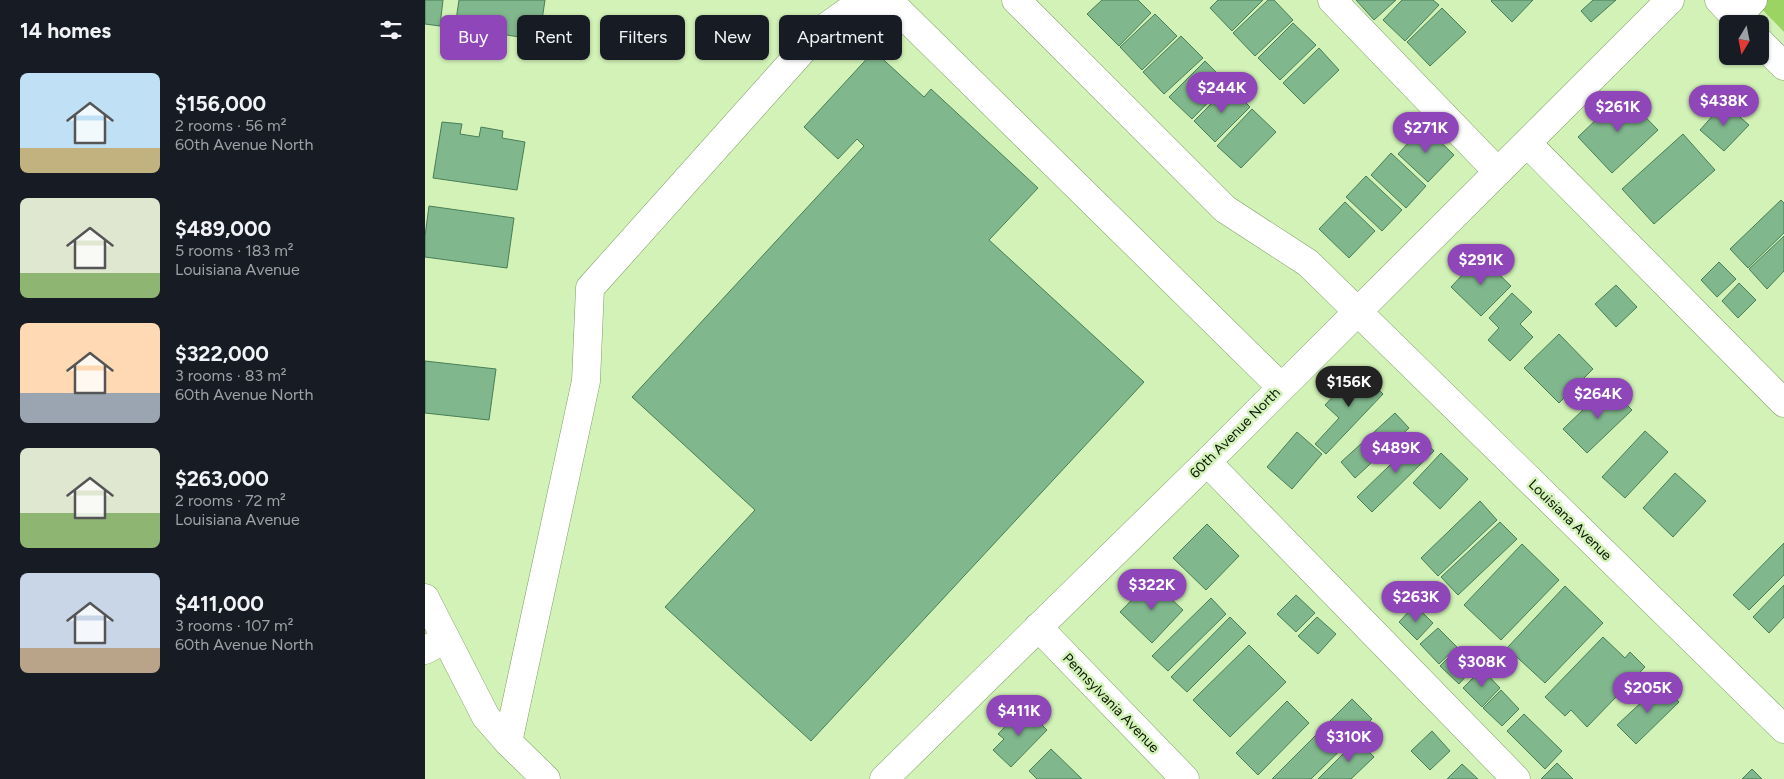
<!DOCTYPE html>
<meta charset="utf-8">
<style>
body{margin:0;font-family:Figtree,sans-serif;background:#20242c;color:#f1f3f6;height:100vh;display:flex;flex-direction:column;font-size:19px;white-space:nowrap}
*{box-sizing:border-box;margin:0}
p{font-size:16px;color:#9ea1a6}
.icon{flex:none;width:28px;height:28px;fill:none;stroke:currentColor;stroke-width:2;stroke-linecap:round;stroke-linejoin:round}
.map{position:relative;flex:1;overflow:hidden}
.side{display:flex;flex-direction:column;background:#171b24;width:425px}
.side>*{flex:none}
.top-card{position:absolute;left:15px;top:15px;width:475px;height:45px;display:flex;gap:10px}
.needle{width:32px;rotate:190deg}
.buttons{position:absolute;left:1294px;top:15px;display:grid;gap:10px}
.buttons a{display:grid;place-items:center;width:50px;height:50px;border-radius:8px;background:#171b24;box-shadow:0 1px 4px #0004;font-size:25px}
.price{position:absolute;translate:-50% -42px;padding:0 11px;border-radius:18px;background:#8e46b8;color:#fff;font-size:16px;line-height:32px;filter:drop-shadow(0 1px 2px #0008)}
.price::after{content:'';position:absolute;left:50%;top:30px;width:15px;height:11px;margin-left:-8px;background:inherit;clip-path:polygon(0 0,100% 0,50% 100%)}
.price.active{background:#222;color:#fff}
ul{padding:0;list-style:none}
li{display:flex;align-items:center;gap:15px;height:125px;padding:0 20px}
li span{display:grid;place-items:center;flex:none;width:140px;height:100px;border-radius:8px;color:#555}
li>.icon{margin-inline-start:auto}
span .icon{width:60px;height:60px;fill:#fffc;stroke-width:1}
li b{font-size:21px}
h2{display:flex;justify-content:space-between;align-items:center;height:60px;padding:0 20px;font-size:21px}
.chip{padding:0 18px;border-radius:8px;background:#171b24;box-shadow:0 1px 4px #0004;font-size:18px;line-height:45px}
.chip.active{background:#8e46b8;color:#fff}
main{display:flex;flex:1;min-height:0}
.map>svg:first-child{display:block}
</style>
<main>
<section class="side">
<h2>14 homes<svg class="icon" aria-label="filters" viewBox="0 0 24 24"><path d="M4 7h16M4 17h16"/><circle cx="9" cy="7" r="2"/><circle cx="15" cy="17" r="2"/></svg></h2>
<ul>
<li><span style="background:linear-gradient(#bfe0f5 75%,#c2b280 0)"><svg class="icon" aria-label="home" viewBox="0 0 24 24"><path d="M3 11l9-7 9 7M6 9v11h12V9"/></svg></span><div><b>$156,000</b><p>2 rooms · 56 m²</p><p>60th Avenue North</p></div></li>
<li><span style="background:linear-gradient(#dfe7d0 75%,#8fb573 0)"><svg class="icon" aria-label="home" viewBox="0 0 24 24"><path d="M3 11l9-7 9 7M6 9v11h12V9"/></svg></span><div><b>$489,000</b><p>5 rooms · 183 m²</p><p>Louisiana Avenue</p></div></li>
<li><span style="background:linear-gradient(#ffd9b3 70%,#9aa5b1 0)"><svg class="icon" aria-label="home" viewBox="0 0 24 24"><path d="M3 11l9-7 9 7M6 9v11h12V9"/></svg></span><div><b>$322,000</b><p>3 rooms · 83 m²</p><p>60th Avenue North</p></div></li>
<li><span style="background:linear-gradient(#dfe7d0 65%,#8fb573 0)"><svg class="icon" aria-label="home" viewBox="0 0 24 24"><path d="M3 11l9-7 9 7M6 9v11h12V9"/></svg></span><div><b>$263,000</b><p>2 rooms · 72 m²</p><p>Louisiana Avenue</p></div></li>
<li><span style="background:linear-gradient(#c9d6e8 75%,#b9a48a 0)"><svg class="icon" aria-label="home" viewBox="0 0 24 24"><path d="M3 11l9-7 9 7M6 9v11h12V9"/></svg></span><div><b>$411,000</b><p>3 rooms · 107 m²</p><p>60th Avenue North</p></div></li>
</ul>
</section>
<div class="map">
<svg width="1359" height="779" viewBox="0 0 1359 779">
<rect width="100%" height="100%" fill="#d2f2b7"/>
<path fill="#9cd464" d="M 1328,0 L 1359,0 L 1359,32 Z"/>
<path fill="#80b78c" stroke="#497e56" d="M 0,0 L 18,0 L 15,26 L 0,24 Z
M 34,0 L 120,0 L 114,40 L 30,27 Z
M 677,0 L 713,0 L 726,13 L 694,46 L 662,14 Z
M 793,0 L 838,0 L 807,31 L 785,8 Z
M 843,0 L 849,0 L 868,20 L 830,56 L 808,33 Z
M 931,0 L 971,0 L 949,20 Z
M 977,0 L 1008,0 L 1014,5 L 980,41 L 958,20 Z
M 1067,0 L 1108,0 L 1087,22 L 1066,1 Z
M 1168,0 L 1191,0 L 1166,22 L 1156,11 Z
M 1017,8 L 1041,32 L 1005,66 L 982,42 Z
M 730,14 L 752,36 L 717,70 L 695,47 Z
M 868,23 L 891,45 L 855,80 L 833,58 Z
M 756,36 L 778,58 L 739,94 L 718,72 Z
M 894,48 L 914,70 L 879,104 L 858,83 Z
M 449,51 L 499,97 L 506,89 L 613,188 L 564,240 L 719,382 L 386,741 L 240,607 L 330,510 L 207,397 L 439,146 L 432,139 L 413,159 L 379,127 Z
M 780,61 L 802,83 L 767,119 L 744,97 Z
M 804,86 L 825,107 L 790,142 L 769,121 Z
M 1198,94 L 1233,130 L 1187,173 L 1153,137 Z
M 1299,103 L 1324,125 L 1299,151 L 1275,130 Z
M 827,109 L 851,132 L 816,168 L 792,146 Z
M 17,122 L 37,124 L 35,134 L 54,137 L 56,127 L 78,131 L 77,138 L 100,142 L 92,190 L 8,178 Z
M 999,126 L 1029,155 L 1003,182 L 973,154 Z
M 1258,134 L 1290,170 L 1229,224 L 1197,189 Z
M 966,153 L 1001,186 L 981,208 L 946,175 Z
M 941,176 L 977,210 L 957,231 L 921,197 Z
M 1356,200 L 1359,203 L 1359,233 L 1323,268 L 1305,249 Z
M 920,202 L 950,231 L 924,258 L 894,229 Z
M 4,206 L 89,218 L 82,268 L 0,257 L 0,236 Z
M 1359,236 L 1359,271 L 1342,289 L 1324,269 Z
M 1055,256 L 1086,286 L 1056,316 L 1026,287 Z
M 1294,262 L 1311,279 L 1292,297 L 1276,280 Z
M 1314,283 L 1331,300 L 1313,318 L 1297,301 Z
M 1191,285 L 1212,307 L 1191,327 L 1170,304 Z
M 1087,293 L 1107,312 L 1095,324 L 1108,337 L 1085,361 L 1063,340 L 1074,328 L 1064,318 Z
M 1134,334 L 1168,369 L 1134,403 L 1099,368 Z
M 0,361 L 71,369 L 64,420 L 0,413 Z
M 933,370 L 958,394 L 901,454 L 890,444 L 914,418 L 900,405 Z
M 1183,386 L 1207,410 L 1162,453 L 1138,429 Z
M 970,413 L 984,428 L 930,478 L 916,462 Z
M 1220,431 L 1243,452 L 1200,498 L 1177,477 Z
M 872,432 L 897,454 L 867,489 L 842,467 Z
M 995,436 L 1009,451 L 947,512 L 932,497 Z
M 1016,453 L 1043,479 L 1015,509 L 988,483 Z
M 1250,473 L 1281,501 L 1248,537 L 1218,508 Z
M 1055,501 L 1072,520 L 1013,576 L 996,558 Z
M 1075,522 L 1092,539 L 1033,595 L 1016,577 Z
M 782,524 L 814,556 L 781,590 L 748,558 Z
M 1359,543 L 1359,575 L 1324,610 L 1308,595 Z
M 1097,544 L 1134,580 L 1076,640 L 1039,605 Z
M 726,580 L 758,610 L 727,643 L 695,612 Z
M 1359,585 L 1359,617 L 1344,633 L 1328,617 Z
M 1140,586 L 1178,623 L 1120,683 L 1082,648 Z
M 871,595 L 890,613 L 871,632 L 852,614 Z
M 786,598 L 801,614 L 743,671 L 727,656 Z
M 990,605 L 1008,623 L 992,640 L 974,622 Z
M 805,617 L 821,633 L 762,692 L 746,677 Z
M 892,617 L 911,634 L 893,654 L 873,636 Z
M 1013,628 L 1032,647 L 1014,664 L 995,644 Z
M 1178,637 L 1200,658 L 1205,652 L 1220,667 L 1162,727 L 1146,710 L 1140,716 L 1120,697 Z
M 824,645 L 861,682 L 805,737 L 768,700 Z
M 1033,648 L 1051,665 L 1034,684 L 1015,666 Z
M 1057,669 L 1075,688 L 1057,707 L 1038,688 Z
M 1236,684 L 1254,702 L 1211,744 L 1192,725 Z
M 1076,690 L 1094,709 L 1077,726 L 1058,708 Z
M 927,699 L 947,719 L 886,779 L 847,779 Z
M 862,701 L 884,723 L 833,775 L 811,753 Z
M 599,707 L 622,730 L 586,767 L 568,750 L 579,739 L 573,734 Z
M 1099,714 L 1137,751 L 1120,769 L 1082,731 Z
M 1007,731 L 1025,751 L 1005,770 L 986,751 Z
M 932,740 L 949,757 L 926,779 L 893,779 Z
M 626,749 L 657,779 L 612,779 L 604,771 Z
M 1132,763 L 1148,779 L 1116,779 Z
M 1037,764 L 1053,779 L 1022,779 Z
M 1327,769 L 1337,779 L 1317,779 Z"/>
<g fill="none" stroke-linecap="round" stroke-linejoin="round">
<defs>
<path id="minor" d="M 591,0 L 800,209 L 883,263 L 1359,729
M 907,0 L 1073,172
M 1294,0 L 1317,24
M 1311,18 L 1328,0
M 1335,42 L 1359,66
M 1102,143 L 1359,403
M 782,462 L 1091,779
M 0,598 L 61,717 L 83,742 L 121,779
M 613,627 L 760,779
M 0,650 L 21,639
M 83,742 L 161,381 L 165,288 L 394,32 L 436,2 L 469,6 L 856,387
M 459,779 L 782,462 L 1245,0"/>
</defs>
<use href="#minor" stroke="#809d66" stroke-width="29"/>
<use href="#minor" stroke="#fff" stroke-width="28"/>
</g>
<g text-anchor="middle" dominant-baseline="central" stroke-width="5" stroke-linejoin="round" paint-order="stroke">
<g font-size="14" fill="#0a1402" stroke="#d2f2b7">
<text transform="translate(810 433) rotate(-45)">60th Avenue North</text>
<text transform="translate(1145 520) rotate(44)">Louisiana Avenue</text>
<text transform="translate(686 703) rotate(46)">Pennsylvania Avenue</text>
</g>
</g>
</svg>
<div class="buttons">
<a><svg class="needle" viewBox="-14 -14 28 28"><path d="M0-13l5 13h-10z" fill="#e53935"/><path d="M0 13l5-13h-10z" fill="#9ea1a6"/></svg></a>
</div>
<b class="price" style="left:797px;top:114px">$244K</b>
<b class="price" style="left:1299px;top:127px">$438K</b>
<b class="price" style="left:1193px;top:133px">$261K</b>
<b class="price" style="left:1001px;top:154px">$271K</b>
<b class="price" style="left:1056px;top:286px">$291K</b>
<b class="price active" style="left:924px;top:408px">$156K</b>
<b class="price" style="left:1173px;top:420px">$264K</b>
<b class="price" style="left:971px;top:474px">$489K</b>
<b class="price" style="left:727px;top:611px">$322K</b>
<b class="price" style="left:991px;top:623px">$263K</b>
<b class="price" style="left:1057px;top:688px">$308K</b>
<b class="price" style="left:1223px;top:714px">$205K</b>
<b class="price" style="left:594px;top:737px">$411K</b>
<b class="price" style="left:924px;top:763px">$310K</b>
<div class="top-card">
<a class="chip active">Buy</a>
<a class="chip">Rent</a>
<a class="chip">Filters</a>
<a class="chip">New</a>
<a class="chip">Apartment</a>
</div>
</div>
</main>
